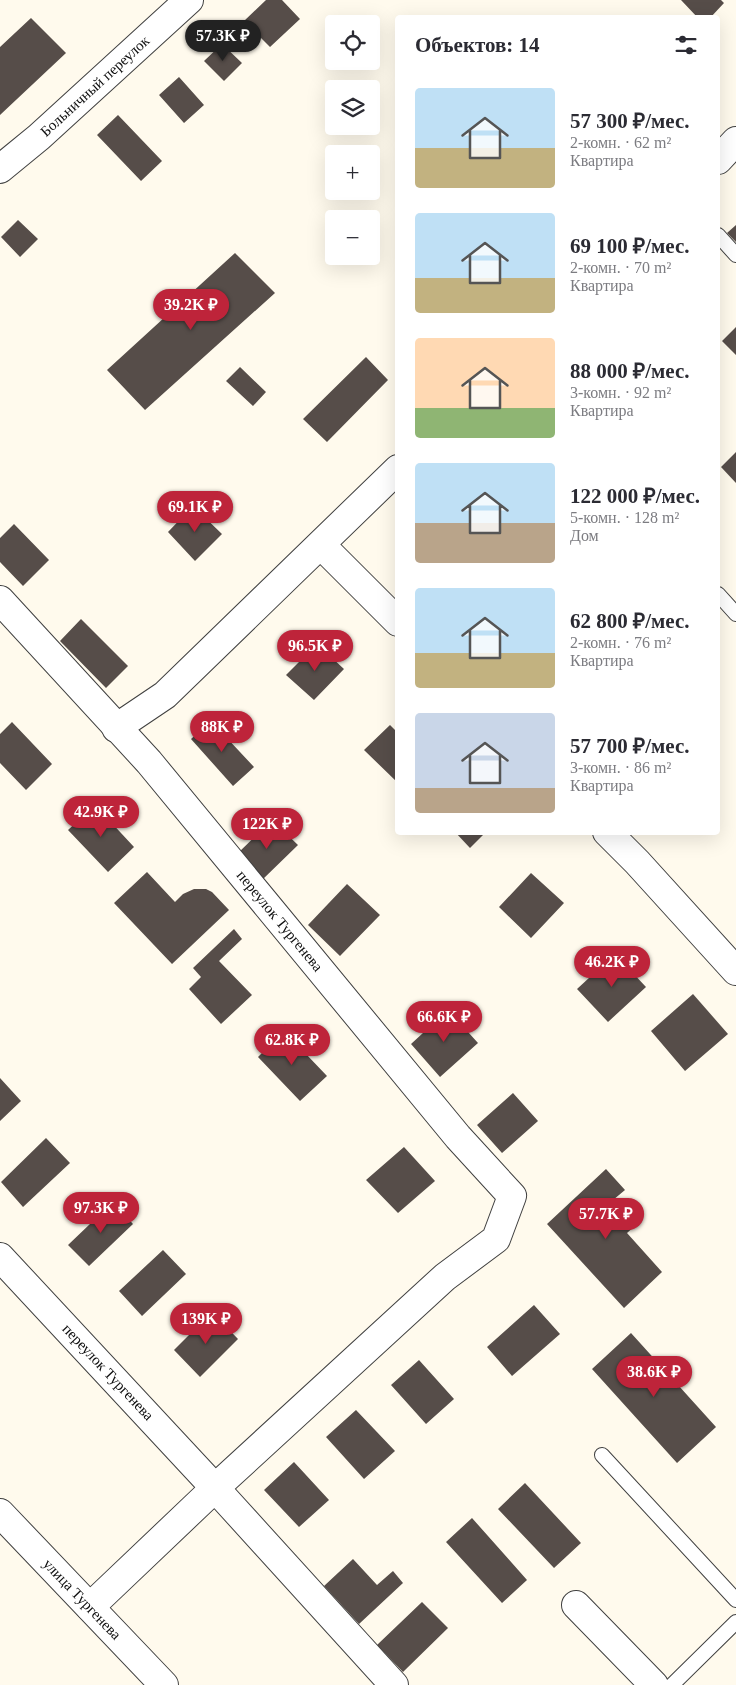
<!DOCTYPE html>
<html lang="ru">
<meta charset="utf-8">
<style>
body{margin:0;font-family:"Times New Roman",serif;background:#f7f7f7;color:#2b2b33;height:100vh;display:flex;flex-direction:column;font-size:19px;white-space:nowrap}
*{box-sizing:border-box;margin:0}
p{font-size:16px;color:#7c7c81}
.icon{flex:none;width:28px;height:28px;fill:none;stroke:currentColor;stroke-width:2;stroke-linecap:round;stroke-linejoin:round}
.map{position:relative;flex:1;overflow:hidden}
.sheet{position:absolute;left:395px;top:15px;width:325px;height:820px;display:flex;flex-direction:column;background:#fff;border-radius:5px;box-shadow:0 5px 20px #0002}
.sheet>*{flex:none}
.fabs{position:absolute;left:325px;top:15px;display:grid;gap:10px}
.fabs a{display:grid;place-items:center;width:55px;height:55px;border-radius:5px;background:#fff;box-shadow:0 5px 20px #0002;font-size:25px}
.price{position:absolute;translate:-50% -42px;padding:0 11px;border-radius:18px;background:#be243a;color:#fff;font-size:16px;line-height:32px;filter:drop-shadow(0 1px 2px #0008)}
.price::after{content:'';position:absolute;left:50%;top:30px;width:15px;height:11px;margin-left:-8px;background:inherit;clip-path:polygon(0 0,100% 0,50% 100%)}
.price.current{background:#222;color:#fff}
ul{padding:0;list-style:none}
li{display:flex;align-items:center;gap:15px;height:125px;padding:0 20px}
li span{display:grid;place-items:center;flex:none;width:140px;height:100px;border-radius:5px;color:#555}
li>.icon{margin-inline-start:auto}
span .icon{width:60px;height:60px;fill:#fffc;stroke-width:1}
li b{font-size:21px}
h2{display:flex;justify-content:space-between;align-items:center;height:60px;padding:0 20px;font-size:21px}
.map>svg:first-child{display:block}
</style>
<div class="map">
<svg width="736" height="1685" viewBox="0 0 736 1685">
<rect width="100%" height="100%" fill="#fffaed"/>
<path fill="#564d49" d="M 266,0 L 282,0 L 300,19 L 270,47 L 244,21 Z
M 681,0 L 721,0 L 724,3 L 710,18 L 698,18 Z
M 31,18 L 66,53 L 0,115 L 0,47 Z
M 222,44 L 242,63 L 224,81 L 204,61 Z
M 179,77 L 204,105 L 184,123 L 159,95 Z
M 118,115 L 162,161 L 141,181 L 97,135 Z
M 18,220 L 38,239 L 20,257 L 1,237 Z
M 736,225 L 736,242 L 727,233 Z
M 235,253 L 275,293 L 145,410 L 107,370 Z
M 736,327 L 736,355 L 722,341 Z
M 366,357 L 388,380 L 327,442 L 303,419 Z
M 240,367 L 266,392 L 253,406 L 226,381 Z
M 736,452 L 736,483 L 721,467 Z
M 193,506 L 222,534 L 195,561 L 168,532 Z
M 14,524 L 49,560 L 23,586 L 0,562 L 0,538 Z
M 81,619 L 128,666 L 106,688 L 60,641 Z
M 317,644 L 344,669 L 314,700 L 286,675 Z
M 211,721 L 254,767 L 233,786 L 191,739 Z
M 12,722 L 52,764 L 26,790 L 0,763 L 0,734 Z
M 390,725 L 398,733 L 398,783 L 364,750 Z
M 95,805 L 134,847 L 108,872 L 68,830 Z
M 272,820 L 298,845 L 261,881 L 236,855 Z
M 455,832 L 486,832 L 470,848 Z
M 147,872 L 175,902 L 183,894 L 194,889 L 206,889 L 212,892 L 229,910 L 172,964 L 114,903 Z
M 531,873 L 564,903 L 531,938 L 499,907 Z
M 347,884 L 380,915 L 340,956 L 308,925 Z
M 234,929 L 242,939 L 219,961 L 252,995 L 221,1024 L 189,989 L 201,977 L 193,968 Z
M 615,954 L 646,987 L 608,1022 L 577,989 Z
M 693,994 L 728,1034 L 685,1071 L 651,1031 Z
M 448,1010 L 478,1043 L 440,1077 L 411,1044 Z
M 284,1031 L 327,1076 L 300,1101 L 258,1057 Z
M 0,1078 L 21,1101 L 0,1121 Z
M 513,1093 L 538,1121 L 502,1153 L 477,1125 Z
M 46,1138 L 70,1163 L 23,1207 L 1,1182 Z
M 404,1147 L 435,1181 L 398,1213 L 366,1180 Z
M 606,1169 L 625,1190 L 613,1200 L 636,1225 L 627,1233 L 662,1272 L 624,1308 L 547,1224 Z
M 113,1202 L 133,1224 L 89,1266 L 68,1245 Z
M 163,1250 L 186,1274 L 142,1316 L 119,1291 Z
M 534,1305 L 560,1334 L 512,1376 L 487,1347 Z
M 212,1312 L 238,1339 L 200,1377 L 174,1350 Z
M 631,1333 L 716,1427 L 677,1463 L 592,1369 Z
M 419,1360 L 454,1399 L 426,1424 L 391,1385 Z
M 356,1410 L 395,1451 L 364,1479 L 326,1437 Z
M 294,1462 L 329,1500 L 299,1527 L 264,1490 Z
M 525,1483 L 581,1543 L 554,1568 L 498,1509 Z
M 472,1518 L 527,1580 L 502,1603 L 446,1542 Z
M 353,1559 L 377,1585 L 393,1571 L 403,1583 L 359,1624 L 324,1586 Z
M 422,1602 L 448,1628 L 403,1672 L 377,1645 Z"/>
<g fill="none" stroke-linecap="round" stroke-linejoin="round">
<defs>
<path id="lane" d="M 718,235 L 736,255
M 718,594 L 736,614
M 602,1455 L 736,1600
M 672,1685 L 736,1622"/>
<g id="street">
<path d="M 718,160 L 736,141"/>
<path id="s1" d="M 0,169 L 39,137 L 189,0"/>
<path d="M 321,545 L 398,622"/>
<path id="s2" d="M 0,600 L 149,762 L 458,1137 L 512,1196 L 496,1239 L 445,1277 L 215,1488 L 0,1257"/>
<path d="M 116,728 L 165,695 L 398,469"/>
<path d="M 607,832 L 637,862 L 736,971"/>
<path id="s3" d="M 0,1513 L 164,1685"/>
<path d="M 576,1605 L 654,1685"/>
<path d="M 90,1607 L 215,1488 L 394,1685"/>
</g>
</defs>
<use href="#lane" stroke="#404040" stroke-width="16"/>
<use href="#street" stroke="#404040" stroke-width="30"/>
<use href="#lane" stroke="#fff" stroke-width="14"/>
<use href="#street" stroke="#fff" stroke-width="28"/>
</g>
<g text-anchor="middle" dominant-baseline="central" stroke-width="5" stroke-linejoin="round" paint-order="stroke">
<g font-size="15" fill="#0d0d0d" stroke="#fff">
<text stroke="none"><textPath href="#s1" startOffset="126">Больничный переулок</textPath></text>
<text stroke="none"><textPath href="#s2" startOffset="426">переулок Тургенева</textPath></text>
<text transform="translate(108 1372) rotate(47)">переулок Тургенева</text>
<text stroke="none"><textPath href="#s3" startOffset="119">улица Тургенева</textPath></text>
</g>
</g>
</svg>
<div class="fabs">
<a><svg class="icon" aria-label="locate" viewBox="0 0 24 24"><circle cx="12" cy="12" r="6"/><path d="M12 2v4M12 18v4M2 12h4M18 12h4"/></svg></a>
<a><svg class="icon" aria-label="layers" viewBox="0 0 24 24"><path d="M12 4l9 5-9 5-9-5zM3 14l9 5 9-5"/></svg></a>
<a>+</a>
<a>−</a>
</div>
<b class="price current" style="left:223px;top:62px">57.3K ₽</b>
<b class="price" style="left:191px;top:331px">39.2K ₽</b>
<b class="price" style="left:195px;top:533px">69.1K ₽</b>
<b class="price" style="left:315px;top:672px">96.5K ₽</b>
<b class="price" style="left:222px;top:753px">88K ₽</b>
<b class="price" style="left:101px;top:838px">42.9K ₽</b>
<b class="price" style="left:267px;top:850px">122K ₽</b>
<b class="price" style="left:612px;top:988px">46.2K ₽</b>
<b class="price" style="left:444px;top:1043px">66.6K ₽</b>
<b class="price" style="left:292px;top:1066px">62.8K ₽</b>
<b class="price" style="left:101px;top:1234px">97.3K ₽</b>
<b class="price" style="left:606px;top:1240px">57.7K ₽</b>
<b class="price" style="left:206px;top:1345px">139K ₽</b>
<b class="price" style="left:654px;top:1398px">38.6K ₽</b>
<section class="sheet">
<h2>Объектов: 14<svg class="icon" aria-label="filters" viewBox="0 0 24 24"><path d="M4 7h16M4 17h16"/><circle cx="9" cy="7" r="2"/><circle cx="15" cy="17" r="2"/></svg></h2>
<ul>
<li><span style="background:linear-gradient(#bfe0f5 60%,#c2b280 0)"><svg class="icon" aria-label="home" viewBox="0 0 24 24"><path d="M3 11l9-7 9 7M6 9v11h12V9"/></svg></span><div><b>57 300 ₽/мес.</b><p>2-комн. · 62 m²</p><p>Квартира</p></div></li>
<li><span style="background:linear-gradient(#bfe0f5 65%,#c2b280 0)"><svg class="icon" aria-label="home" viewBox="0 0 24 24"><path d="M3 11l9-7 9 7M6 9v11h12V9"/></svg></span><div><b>69 100 ₽/мес.</b><p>2-комн. · 70 m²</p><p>Квартира</p></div></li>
<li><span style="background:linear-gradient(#ffd9b3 70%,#8fb573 0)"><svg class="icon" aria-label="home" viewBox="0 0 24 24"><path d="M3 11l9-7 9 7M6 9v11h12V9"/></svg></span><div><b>88 000 ₽/мес.</b><p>3-комн. · 92 m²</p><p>Квартира</p></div></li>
<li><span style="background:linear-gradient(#bfe0f5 60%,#b9a48a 0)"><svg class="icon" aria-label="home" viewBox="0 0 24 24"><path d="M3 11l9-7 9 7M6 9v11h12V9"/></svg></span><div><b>122 000 ₽/мес.</b><p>5-комн. · 128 m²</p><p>Дом</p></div></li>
<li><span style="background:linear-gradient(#bfe0f5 65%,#c2b280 0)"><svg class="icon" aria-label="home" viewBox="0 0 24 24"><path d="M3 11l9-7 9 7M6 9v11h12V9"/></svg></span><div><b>62 800 ₽/мес.</b><p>2-комн. · 76 m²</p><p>Квартира</p></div></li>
<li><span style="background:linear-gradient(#c9d6e8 75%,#b9a48a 0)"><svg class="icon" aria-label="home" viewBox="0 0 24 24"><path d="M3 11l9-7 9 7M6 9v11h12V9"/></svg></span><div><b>57 700 ₽/мес.</b><p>3-комн. · 86 m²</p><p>Квартира</p></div></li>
</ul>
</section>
</div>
